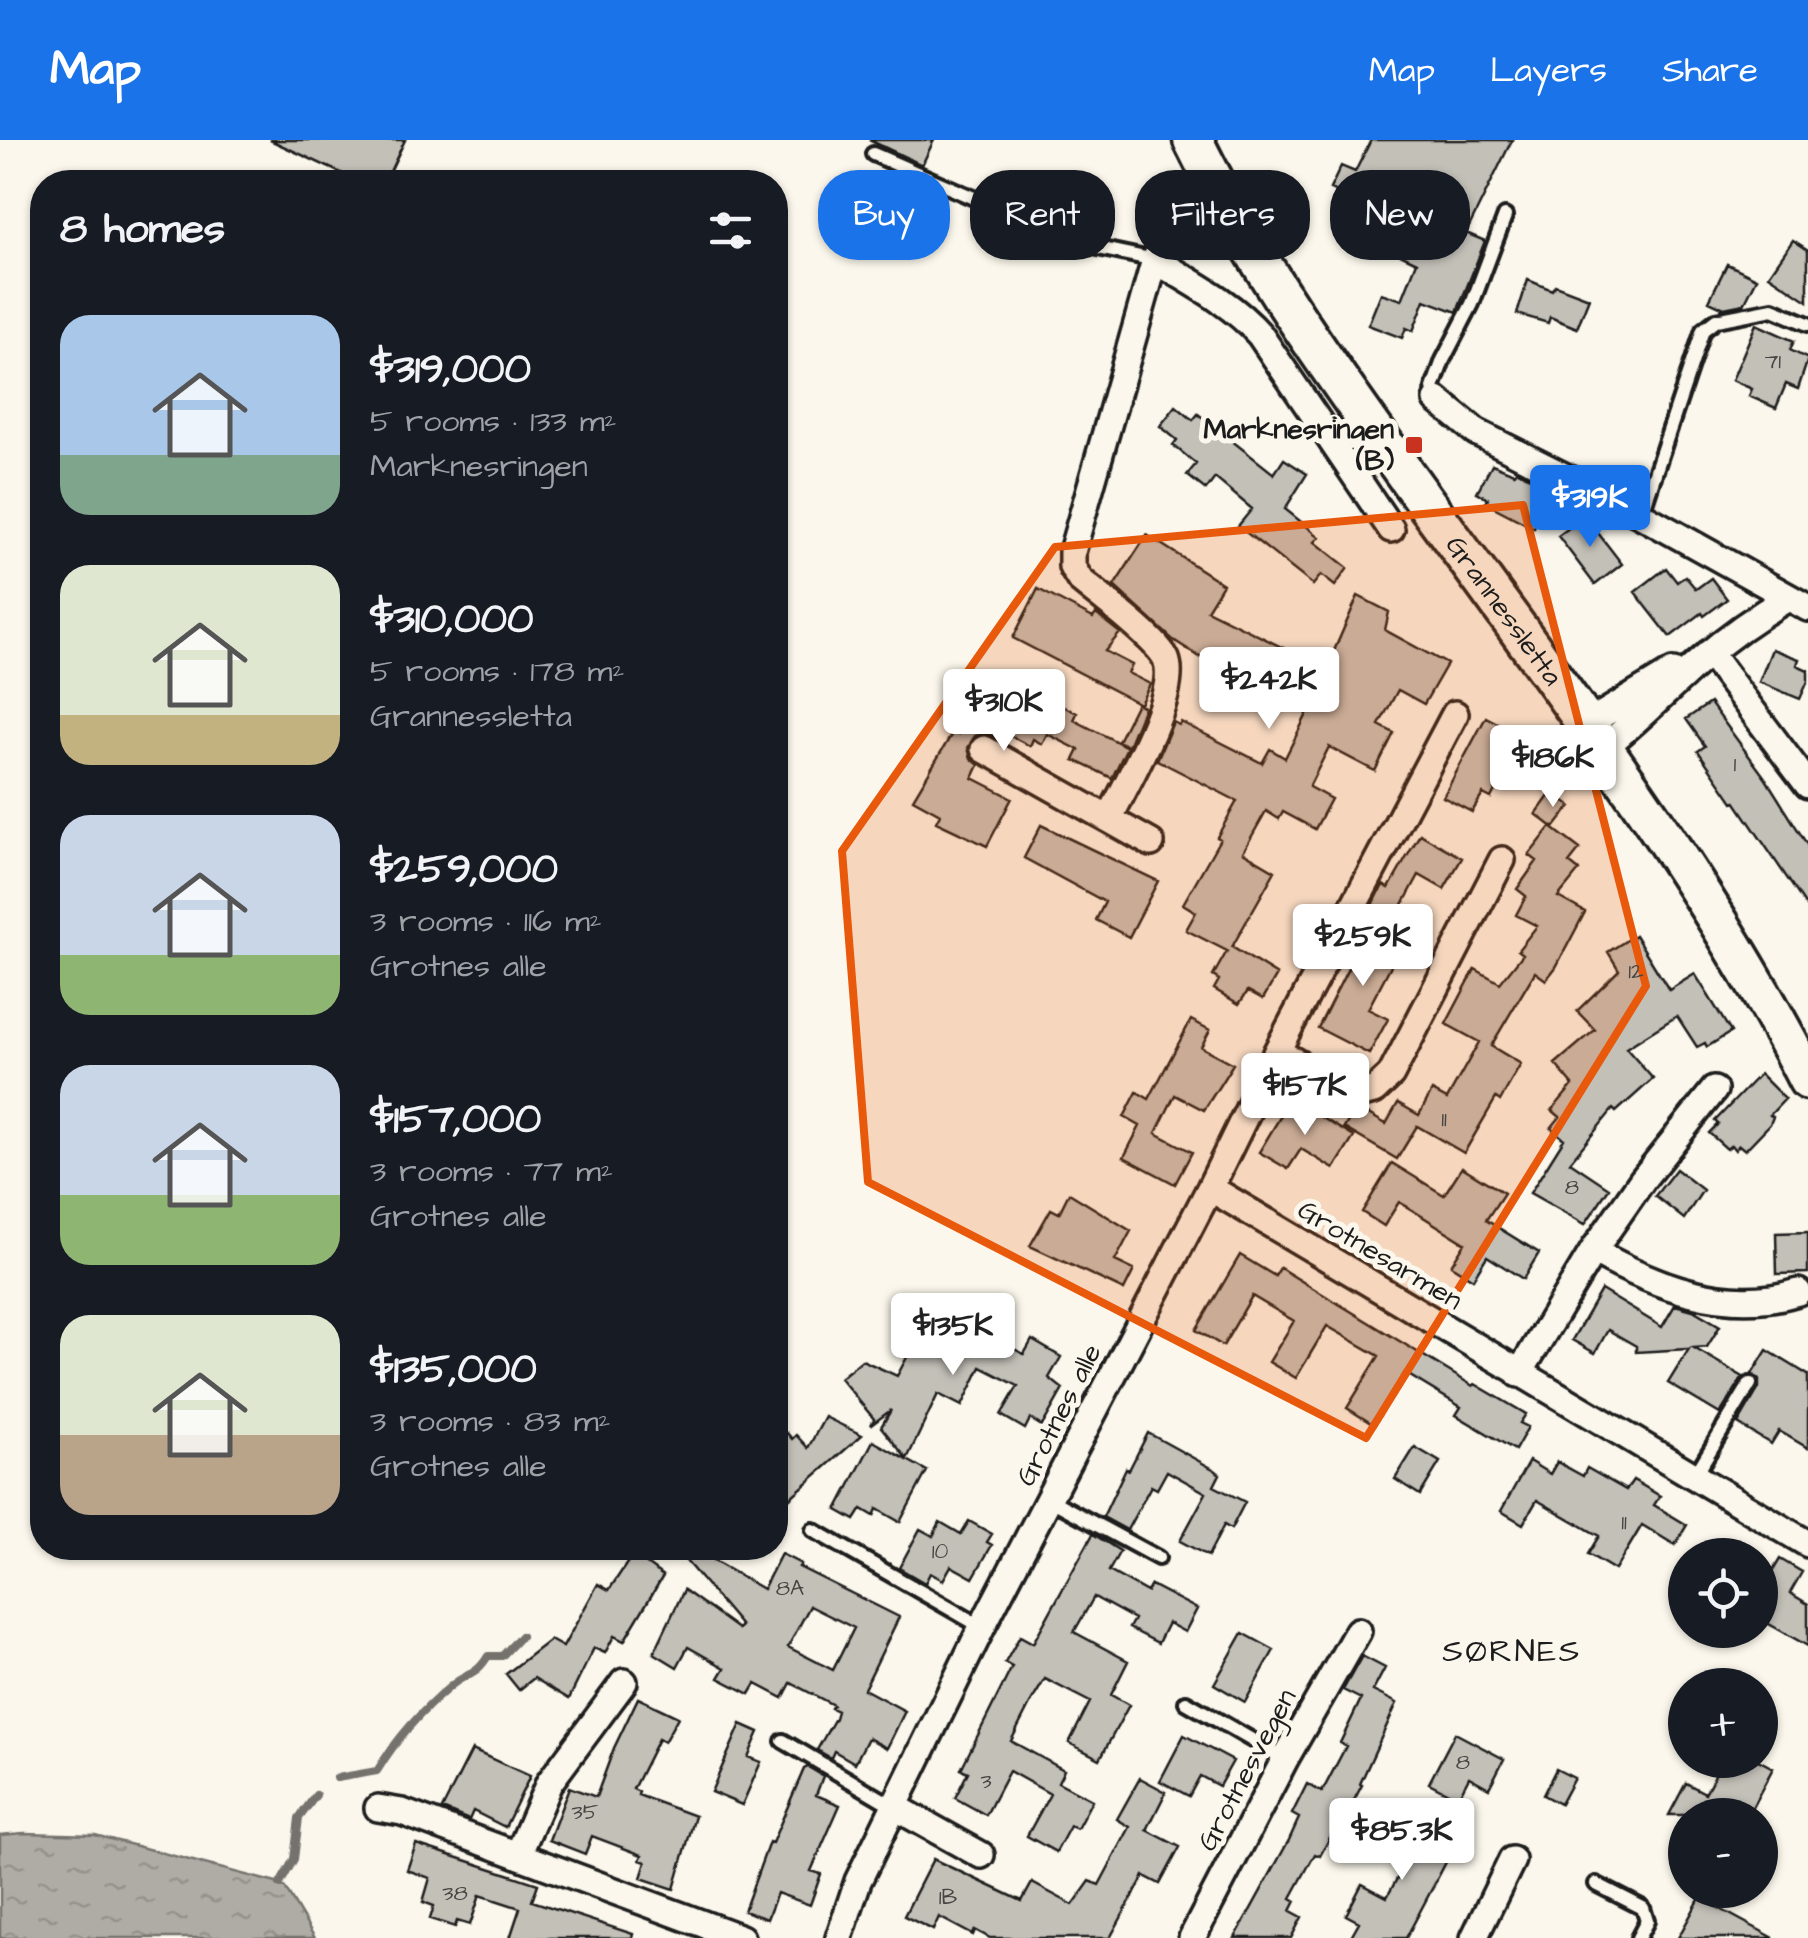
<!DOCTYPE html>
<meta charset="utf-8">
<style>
body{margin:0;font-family:"Architects Daughter",sans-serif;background:#242831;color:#f1f3f6;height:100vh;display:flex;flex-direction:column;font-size:38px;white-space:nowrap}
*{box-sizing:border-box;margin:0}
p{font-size:32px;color:#9ea1a6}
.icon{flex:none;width:55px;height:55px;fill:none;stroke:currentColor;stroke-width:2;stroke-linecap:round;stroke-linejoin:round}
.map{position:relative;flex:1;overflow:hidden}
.details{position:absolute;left:30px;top:30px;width:758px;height:1390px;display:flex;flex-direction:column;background:#171b24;border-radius:40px;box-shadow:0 2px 8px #0004}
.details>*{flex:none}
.guide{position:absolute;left:818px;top:30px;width:840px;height:90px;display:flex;gap:20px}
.controls{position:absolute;left:1668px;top:1398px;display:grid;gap:20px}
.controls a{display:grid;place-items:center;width:110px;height:110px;border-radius:50%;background:#171b24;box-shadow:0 2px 8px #0004;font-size:50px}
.price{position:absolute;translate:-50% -85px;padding:0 22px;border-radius:10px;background:#fff;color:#222;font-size:32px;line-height:65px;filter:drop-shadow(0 2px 5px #0008)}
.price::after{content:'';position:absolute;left:50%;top:60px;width:30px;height:22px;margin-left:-15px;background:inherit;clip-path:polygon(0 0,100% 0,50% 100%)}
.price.active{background:#1a73e8;color:#fff}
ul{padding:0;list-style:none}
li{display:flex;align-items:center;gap:30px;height:250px;padding:0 30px}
li span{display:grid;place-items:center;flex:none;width:280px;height:200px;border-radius:30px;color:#555}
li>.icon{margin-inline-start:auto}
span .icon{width:120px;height:120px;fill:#fffc;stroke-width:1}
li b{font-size:42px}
h2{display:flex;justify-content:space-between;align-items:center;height:120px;padding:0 30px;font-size:42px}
.pill{padding:0 35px;border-radius:40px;background:#171b24;box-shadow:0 2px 8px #0004;font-size:35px;line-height:90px}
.pill.active{background:#1a73e8;color:#fff}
header{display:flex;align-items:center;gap:60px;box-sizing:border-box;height:140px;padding:0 50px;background:#1a73e8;color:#fff}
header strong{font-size:48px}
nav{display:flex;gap:55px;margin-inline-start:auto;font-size:35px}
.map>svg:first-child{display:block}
</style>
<header>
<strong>Map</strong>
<nav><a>Map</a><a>Layers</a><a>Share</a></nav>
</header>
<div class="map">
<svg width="1808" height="1798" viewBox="0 0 1808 1798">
<defs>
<pattern id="water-ripples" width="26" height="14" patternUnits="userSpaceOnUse" patternTransform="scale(2.5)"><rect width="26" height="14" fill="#afaca5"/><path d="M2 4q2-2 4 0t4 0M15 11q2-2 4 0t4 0" fill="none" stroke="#96938d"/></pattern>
</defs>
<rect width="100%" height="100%" fill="#fbf7ec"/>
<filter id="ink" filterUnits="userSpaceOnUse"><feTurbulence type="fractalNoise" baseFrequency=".01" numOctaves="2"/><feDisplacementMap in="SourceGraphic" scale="20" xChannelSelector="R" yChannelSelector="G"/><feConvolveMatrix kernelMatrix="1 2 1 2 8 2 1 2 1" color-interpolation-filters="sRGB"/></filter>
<g filter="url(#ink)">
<path fill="url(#water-ripples)" stroke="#74726e" stroke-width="2.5" d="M 24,1693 L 95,1695 L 280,1744 L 285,1748 L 315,1798 L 0,1798 L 0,1695 Z"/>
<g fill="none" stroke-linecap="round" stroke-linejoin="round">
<path stroke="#74726e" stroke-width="8" d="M 337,1638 L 377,1631 C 397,1598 422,1570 452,1545 C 468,1532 476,1536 488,1516 L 502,1516 L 521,1496
M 280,1744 L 294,1719 L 299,1678 L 316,1655"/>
</g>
<path fill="#c3c0b8" stroke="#1c1c1c" stroke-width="2.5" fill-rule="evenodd" d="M 270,0 L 405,0 L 385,42 L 360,42 Z
M 869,0 L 934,0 L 922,25 Z
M 1371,0 L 1512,0 L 1466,93 L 1485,101 L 1457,172 L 1425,160 L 1413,191 L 1406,188 L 1402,198 L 1368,185 L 1381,153 L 1402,160 L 1417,122 L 1381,105 L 1384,98 L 1373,68 L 1330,49 L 1341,26 L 1355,32 Z
M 850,49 L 912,74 L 899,105 L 838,80 Z
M 1793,100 L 1808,110 L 1808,161 L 1769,135 Z
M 1727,124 L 1757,138 L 1744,164 L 1724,168 L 1709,161 Z
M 1528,140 L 1552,150 L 1555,145 L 1589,158 L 1577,188 L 1550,177 L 1548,183 L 1517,174 Z
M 1756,184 L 1794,201 L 1790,210 L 1808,219 L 1798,249 L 1786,244 L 1776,268 L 1749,256 L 1752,249 L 1732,240 Z
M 1176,266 L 1193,280 L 1198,274 L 1274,334 L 1284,319 L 1307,334 L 1285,369 L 1320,397 L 1315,402 L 1348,428 L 1335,446 L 1321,435 L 1313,445 L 1238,386 L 1252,369 L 1215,338 L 1206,350 L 1187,335 L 1196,324 L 1173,305 L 1177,300 L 1160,286 Z
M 1492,324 L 1514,333 L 1516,330 L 1545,345 L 1548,359 L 1534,388 L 1486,363 L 1488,358 L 1477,352 Z
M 1585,376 L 1622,424 L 1595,445 L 1558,396 Z
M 1147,395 L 1223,444 L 1207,470 L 1326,529 L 1358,456 L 1389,472 L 1385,490 L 1447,524 L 1424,564 L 1398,550 L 1379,585 L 1394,593 L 1375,631 L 1329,607 L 1309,647 L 1331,659 L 1315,689 L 1283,672 L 1279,679 L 1266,671 L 1243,712 L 1275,731 L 1232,807 L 1277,835 L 1263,859 L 1248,851 L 1239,864 L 1214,849 L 1219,840 L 1213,836 L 1227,811 L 1186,790 L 1196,772 L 1183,764 L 1220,699 L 1217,697 L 1237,661 L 1157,620 L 1173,582 L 1179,585 L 1181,582 L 1262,623 L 1270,609 L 1285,618 L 1309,570 L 1268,550 L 1264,558 L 1209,530 L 1212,525 L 1172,499 L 1114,446 Z
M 1666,428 L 1677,442 L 1685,436 L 1696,449 L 1711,438 L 1727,459 L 1704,476 L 1702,473 L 1670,497 L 1635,452 Z
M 1038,449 L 1093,478 L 1096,474 L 1120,493 L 1105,511 L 1132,525 L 1128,533 L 1150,544 L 1140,564 L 1013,498 Z
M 1772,509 L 1799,519 L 1797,525 L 1808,530 L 1808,541 L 1800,559 L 1759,542 Z
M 990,530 L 1077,573 L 1074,580 L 1127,607 L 1112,638 L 1074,620 L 1079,610 L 1047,594 L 1042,604 L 1033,599 L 1030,606 L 997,589 L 994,596 L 985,593 L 975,596 L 968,608 L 971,618 L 979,625 L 973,638 L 1012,658 L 987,706 L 936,682 L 940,674 L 913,659 L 953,592 L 958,594 Z
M 1137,563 L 1144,567 L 1128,606 L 1118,601 Z
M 1710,563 L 1766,639 L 1808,706 L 1808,769 L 1735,661 L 1733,662 L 1698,611 L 1705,606 L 1686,579 Z
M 1486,577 L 1513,591 L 1505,611 L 1513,615 L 1491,658 L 1483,654 L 1472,672 L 1443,657 Z
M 1552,652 L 1571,666 L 1554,688 L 1536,674 Z
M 1041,685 L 1158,741 L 1129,797 L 1096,780 L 1105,762 L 1024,718 Z
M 1551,687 L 1580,709 L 1569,723 L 1579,731 L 1558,757 L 1585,772 L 1556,827 L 1546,840 L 1535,832 L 1491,906 L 1521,924 L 1500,961 L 1496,958 L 1464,1013 L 1417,986 L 1397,1019 L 1344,988 L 1354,971 L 1363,971 L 1386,984 L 1398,963 L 1419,975 L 1432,951 L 1447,959 L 1479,902 L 1446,884 L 1475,829 L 1500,843 L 1523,814 L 1518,810 L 1537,786 L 1516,775 L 1526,756 L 1517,749 L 1537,721 L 1529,715 Z
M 1420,694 L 1462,718 L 1444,749 L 1419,735 L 1393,783 L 1370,771 L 1383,745 L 1389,748 Z
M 1374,777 L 1407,795 L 1368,869 L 1388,879 L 1369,914 L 1318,888 Z
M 1635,795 L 1669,850 L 1695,834 L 1731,892 L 1707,907 L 1705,903 L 1697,907 L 1677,876 L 1626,908 L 1653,939 L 1616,972 L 1613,969 L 1570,1022 L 1609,1048 L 1585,1084 L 1530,1053 L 1564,999 L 1551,988 L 1560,977 L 1552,970 L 1573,945 L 1555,924 L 1595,890 L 1577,871 L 1619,830 L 1608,812 Z
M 1191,880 L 1210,890 L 1201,907 L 1233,924 L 1204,970 L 1175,955 L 1156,993 L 1192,1012 L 1175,1044 L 1124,1017 L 1140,986 L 1124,977 L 1137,952 L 1149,959 Z
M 1760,934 L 1785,959 L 1770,975 L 1773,977 L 1770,984 L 1745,1010 L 1739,1005 L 1735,1010 L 1731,1005 L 1727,1009 L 1709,993 L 1718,984 L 1715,981 Z
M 1291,959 L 1354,997 L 1334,1029 L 1301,1009 L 1288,1029 L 1259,1012 Z
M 1392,1023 L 1444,1055 L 1462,1027 L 1504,1053 L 1486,1080 L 1539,1113 L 1523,1139 L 1487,1116 L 1473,1139 L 1451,1125 L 1465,1103 L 1399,1062 L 1384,1086 L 1362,1072 Z
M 1676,1029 L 1703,1050 L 1684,1079 L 1655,1056 Z
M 1069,1053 L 1131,1091 L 1115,1121 L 1134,1130 L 1124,1150 L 1030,1106 L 1051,1069 L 1059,1073 Z
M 1808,1092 L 1808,1133 L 1777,1134 L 1776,1093 Z
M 1240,1115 L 1275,1136 L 1280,1128 L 1473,1246 L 1475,1244 L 1526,1274 L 1520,1283 L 1528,1287 L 1515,1310 L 1456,1275 L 1461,1267 L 1405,1233 L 1374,1285 L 1347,1268 L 1379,1216 L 1327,1186 L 1296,1238 L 1269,1222 L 1294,1181 L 1252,1156 L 1223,1206 L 1196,1190 Z
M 1601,1150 L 1662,1187 L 1675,1165 L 1693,1170 L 1720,1186 L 1707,1207 L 1694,1208 L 1743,1237 L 1720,1274 L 1668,1243 L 1689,1209 L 1636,1212 L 1636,1206 L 1608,1190 L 1595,1213 L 1572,1200 Z
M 934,1167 L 1024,1214 L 1032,1200 L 1061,1217 L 1049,1238 L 1063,1249 L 1042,1286 L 1030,1279 L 1025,1289 L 1001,1275 L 1018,1246 L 981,1227 L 962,1266 L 938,1254 L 907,1319 L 881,1287 L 891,1270 L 871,1285 L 874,1279 L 840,1238 L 862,1220 L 897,1236 Z
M 1767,1210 L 1808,1235 L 1808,1308 L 1779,1291 L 1771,1304 L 1738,1284 L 1759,1248 L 1759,1240 L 1752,1234 Z
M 825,1277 L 862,1295 L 775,1371 L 775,1304 L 787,1293 L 792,1299 L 796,1295 L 808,1308 Z
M 1148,1293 L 1215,1330 L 1220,1334 L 1214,1346 L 1245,1362 L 1231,1389 L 1224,1385 L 1208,1416 L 1180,1401 L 1206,1353 L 1167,1331 L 1157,1349 L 1151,1346 L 1127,1390 L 1103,1377 L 1126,1328 L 1129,1330 Z
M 873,1301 L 927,1331 L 900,1382 L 877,1369 L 874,1376 L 862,1369 L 855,1380 L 837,1370 Z
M 1415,1307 L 1440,1322 L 1420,1355 L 1395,1339 Z
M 1529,1321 L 1550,1334 L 1557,1322 L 1583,1336 L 1587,1328 L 1626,1350 L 1633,1340 L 1660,1356 L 1654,1365 L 1687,1385 L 1675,1405 L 1642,1385 L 1615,1430 L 1588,1414 L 1599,1396 L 1537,1360 L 1523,1384 L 1501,1371 Z
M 969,1381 L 992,1394 L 987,1402 L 992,1405 L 973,1438 L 951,1426 L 943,1440 L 930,1433 L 925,1443 L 899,1428 L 920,1389 L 933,1396 L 940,1382 L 961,1394 Z
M 1093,1394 L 1120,1411 L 1109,1431 L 1147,1452 L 1151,1445 L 1197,1469 L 1185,1492 L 1168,1483 L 1158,1503 L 1129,1488 L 1134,1479 L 1094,1457 L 1074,1492 L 1128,1521 L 1111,1555 L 1129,1565 L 1100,1619 L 1069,1603 L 1090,1562 L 1045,1539 L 1030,1564 L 1011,1601 L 1064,1630 L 1058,1642 L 1092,1660 L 1077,1689 L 1070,1686 L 1056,1712 L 1027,1696 L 1050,1654 L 1009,1631 L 986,1675 L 955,1658 L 968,1632 L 961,1629 L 1012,1527 L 1005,1523 L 1020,1496 L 1033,1503 Z
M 675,1408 L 731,1408 L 714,1421 L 763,1449 L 781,1414 L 801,1424 L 799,1427 L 899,1477 L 864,1549 L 905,1571 L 887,1608 L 868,1598 L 855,1623 L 834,1611 L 831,1618 L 817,1610 L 835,1578 L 837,1571 L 831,1568 L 833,1565 L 791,1543 L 783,1558 L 756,1544 L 750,1554 L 719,1538 L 725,1528 L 688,1507 L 677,1527 L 654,1513 L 684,1450 L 738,1489 L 741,1486 ZM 810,1466 L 854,1488 L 833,1530 L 788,1507 Z
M 633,1414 L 663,1436 L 624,1501 L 614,1496 L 605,1513 L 594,1508 L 569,1559 L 534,1538 L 519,1550 L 506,1534 L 550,1500 L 563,1507 L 598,1444 L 609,1450 Z
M 1780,1419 L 1802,1432 L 1790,1453 L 1808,1464 L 1808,1506 L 1760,1479 L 1760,1434 L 1768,1439 Z
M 1243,1493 L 1274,1510 L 1245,1562 L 1214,1544 Z
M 1362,1516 L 1385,1528 L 1373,1551 L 1397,1563 L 1360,1644 L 1362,1645 L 1351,1666 L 1348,1664 L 1320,1716 L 1315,1714 L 1291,1758 L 1296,1761 L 1291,1771 L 1302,1777 L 1291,1798 L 1235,1798 L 1289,1700 L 1299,1678 L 1292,1674 L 1307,1644 L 1322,1652 L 1346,1606 L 1340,1603 L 1361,1559 L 1343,1550 Z
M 638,1558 L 678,1577 L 664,1602 L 658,1599 L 633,1649 L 639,1652 L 638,1655 L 695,1676 L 674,1749 L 641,1738 L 646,1722 L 640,1720 L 642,1715 L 592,1696 L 585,1714 L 549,1700 L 569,1647 L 596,1657 L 614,1608 Z
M 741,1584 L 759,1592 L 748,1617 L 761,1622 L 742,1665 L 711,1652 Z
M 1455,1593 L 1504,1619 L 1489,1648 L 1469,1637 L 1458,1658 L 1429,1643 Z
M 1184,1595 L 1233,1621 L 1219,1646 L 1200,1636 L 1189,1656 L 1160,1641 Z
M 472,1610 L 530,1636 L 505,1687 L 473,1671 L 469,1680 L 442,1669 Z
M 1723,1620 L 1758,1620 L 1773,1628 L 1748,1675 L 1669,1675 L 1686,1643 L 1705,1653 Z
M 808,1627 L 823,1636 L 816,1655 L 840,1665 L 811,1731 L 821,1734 L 810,1765 L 777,1753 L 767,1779 L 744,1771 L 769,1702 L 772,1703 L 804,1629 Z
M 1556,1629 L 1574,1638 L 1560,1664 L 1543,1655 Z
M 1140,1638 L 1166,1652 L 1147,1690 L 1180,1707 L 1160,1744 L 1144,1736 L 1110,1798 L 990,1798 L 975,1790 L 973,1795 L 939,1777 L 933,1790 L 904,1776 L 933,1719 L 1022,1761 L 1032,1743 L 1073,1765 L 1090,1741 L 1099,1745 L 1130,1687 L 1117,1679 Z
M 1405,1660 L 1429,1673 L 1420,1689 L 1454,1707 L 1406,1798 L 1350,1798 L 1359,1782 L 1346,1775 L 1362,1744 L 1387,1757 L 1407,1720 L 1399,1716 L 1411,1692 L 1393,1683 Z
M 416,1704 L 538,1744 L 532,1761 L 633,1794 L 632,1798 L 510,1798 L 520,1768 L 480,1755 L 470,1785 L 457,1781 L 455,1787 L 430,1779 L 434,1766 L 423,1762 L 430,1738 L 407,1730 Z
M 1700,1758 L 1774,1798 L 1678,1798 Z"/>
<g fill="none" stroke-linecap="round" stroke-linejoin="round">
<defs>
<path id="service" d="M 873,14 L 1079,104 L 1155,120
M 1437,260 L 1433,248 L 1443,220 L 1472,164 L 1505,76
M 1641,375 L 1703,190 L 1716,180 L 1773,169 L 1808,184
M 1694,1337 L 1750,1244
M 1049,1359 L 1158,1418
M 813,1390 L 982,1487
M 1186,1562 L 1285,1619
M 783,1601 L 895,1667
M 1596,1744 L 1643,1768 L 1647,1781 L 1638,1798"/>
<path id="minor" d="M 1155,120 C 1191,142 1232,163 1260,195 L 1391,389
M 1437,260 L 1476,292 L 1641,375 L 1808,468
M 1709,513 L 1808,645
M 1585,585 L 1673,532
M 984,609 L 1151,703
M 1602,609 C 1639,580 1670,547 1706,516 C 1731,494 1759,475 1788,458
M 1109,679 C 1125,645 1180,554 1166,519 C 1157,499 1099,456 1080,440 L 1072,427 L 1072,412 L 1155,120 L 1167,95 L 1221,57
M 1277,911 L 1355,956 L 1374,951 L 1391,935 L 1502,720
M 1210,1048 L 1808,1404
M 1593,1111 C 1655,1146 1727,1174 1798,1152
M 1519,1234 L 1593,1111 L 1643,1039 L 1714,950
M 895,1667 L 981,1715
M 378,1668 L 402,1672 L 741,1798
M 518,1715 L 549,1643 L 624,1542
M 839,1798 L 858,1741 L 982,1487 L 1210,1048 L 1277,911 L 1455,574
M 1192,1798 L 1285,1619 L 1358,1491
M 1474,1798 L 1512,1720"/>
<g id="secondary">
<path id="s1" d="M 1193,0 C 1255,127 1338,241 1421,356 C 1557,544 1702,732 1808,940"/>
</g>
</defs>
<use href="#service" stroke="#1c1c1c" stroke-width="20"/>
<use href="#minor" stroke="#1c1c1c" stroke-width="32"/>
<use href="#secondary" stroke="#1c1c1c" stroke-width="45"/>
<use href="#service" stroke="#fbf7ec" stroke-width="12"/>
<use href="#minor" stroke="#fbf7ec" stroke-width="25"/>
<use href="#secondary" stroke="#fbf7ec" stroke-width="38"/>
</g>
</g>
<path fill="#e8590c" fill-opacity="0.2" stroke="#e8590c" stroke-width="8" stroke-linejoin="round" d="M 1523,365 L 1646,846 L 1366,1298 L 868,1042 L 842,711 L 1055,407 Z"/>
<rect fill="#c8321e" stroke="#fbf7ec" stroke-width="4" x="1404" y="295" width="20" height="20" rx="5"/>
<g text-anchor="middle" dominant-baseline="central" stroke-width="10" stroke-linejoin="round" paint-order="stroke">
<g font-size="22" fill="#464543">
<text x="1773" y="221">71</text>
<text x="1735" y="624">1</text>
<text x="1636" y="831">12</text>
<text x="1444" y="979">11</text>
<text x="1572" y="1047">8</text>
<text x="1624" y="1382">11</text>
<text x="940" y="1411">10</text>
<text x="790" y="1448">8A</text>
<text x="1463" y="1622">8</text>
<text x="986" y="1641">3</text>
<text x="585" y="1672">35</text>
<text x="455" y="1753">38</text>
<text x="948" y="1757">1B</text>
</g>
<g font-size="28" font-weight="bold" fill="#1c1c1c" stroke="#fbf7ec" text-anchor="end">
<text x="1394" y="289">Marknesringen<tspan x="1394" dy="32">(B)</tspan></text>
</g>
<g font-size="28" fill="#1c1c1c" stroke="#fbf7ec">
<text stroke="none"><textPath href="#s1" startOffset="565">Grannessletta</textPath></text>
<text transform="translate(1380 1115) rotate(31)">Grotnesarmen</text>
<text transform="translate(1059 1275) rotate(-63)">Grotnes alle</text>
<text transform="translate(1247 1630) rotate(-62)">Grotnesvegen</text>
</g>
<g font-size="32" letter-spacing="2.5" fill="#1c1c1c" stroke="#fbf7ec">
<text x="1512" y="1511">SØRNES</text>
</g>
</g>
</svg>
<div class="controls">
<a><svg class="icon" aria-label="locate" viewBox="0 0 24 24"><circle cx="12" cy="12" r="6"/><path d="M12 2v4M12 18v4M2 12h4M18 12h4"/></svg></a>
<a>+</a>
<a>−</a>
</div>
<b class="price active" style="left:1590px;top:410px">$319K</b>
<b class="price" style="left:1269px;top:592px">$242K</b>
<b class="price" style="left:1004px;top:614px">$310K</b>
<b class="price" style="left:1553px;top:670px">$186K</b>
<b class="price" style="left:1363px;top:849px">$259K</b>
<b class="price" style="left:1305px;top:998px">$157K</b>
<b class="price" style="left:953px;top:1238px">$135K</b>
<b class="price" style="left:1402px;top:1743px">$85.3K</b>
<div class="guide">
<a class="pill active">Buy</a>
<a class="pill">Rent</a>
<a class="pill">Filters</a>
<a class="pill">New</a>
</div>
<section class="details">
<h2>8 homes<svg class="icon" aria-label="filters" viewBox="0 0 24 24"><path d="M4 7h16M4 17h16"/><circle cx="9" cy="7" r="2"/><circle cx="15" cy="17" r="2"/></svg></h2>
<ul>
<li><span style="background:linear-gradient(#a9c7e8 70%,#7fa58c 0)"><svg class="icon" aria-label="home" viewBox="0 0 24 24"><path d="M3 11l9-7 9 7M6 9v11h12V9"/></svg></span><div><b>$319,000</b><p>5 rooms · 133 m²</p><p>Marknesringen</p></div></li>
<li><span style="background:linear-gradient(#dfe7d0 75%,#c2b280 0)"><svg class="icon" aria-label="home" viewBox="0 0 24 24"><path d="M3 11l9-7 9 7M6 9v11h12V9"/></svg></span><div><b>$310,000</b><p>5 rooms · 178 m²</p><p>Grannessletta</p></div></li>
<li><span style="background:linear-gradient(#c9d6e8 70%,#8fb573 0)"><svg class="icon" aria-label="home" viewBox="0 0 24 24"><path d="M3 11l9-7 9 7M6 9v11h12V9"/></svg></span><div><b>$259,000</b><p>3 rooms · 116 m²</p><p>Grotnes alle</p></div></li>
<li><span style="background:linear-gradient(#c9d6e8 65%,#8fb573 0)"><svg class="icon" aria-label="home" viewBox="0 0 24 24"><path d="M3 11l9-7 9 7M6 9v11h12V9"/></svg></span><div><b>$157,000</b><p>3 rooms · 77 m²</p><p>Grotnes alle</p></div></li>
<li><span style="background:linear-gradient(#dfe7d0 60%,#b9a48a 0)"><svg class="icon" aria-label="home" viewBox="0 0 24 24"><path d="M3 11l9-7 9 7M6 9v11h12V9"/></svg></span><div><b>$135,000</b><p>3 rooms · 83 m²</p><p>Grotnes alle</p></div></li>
</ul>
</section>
</div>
